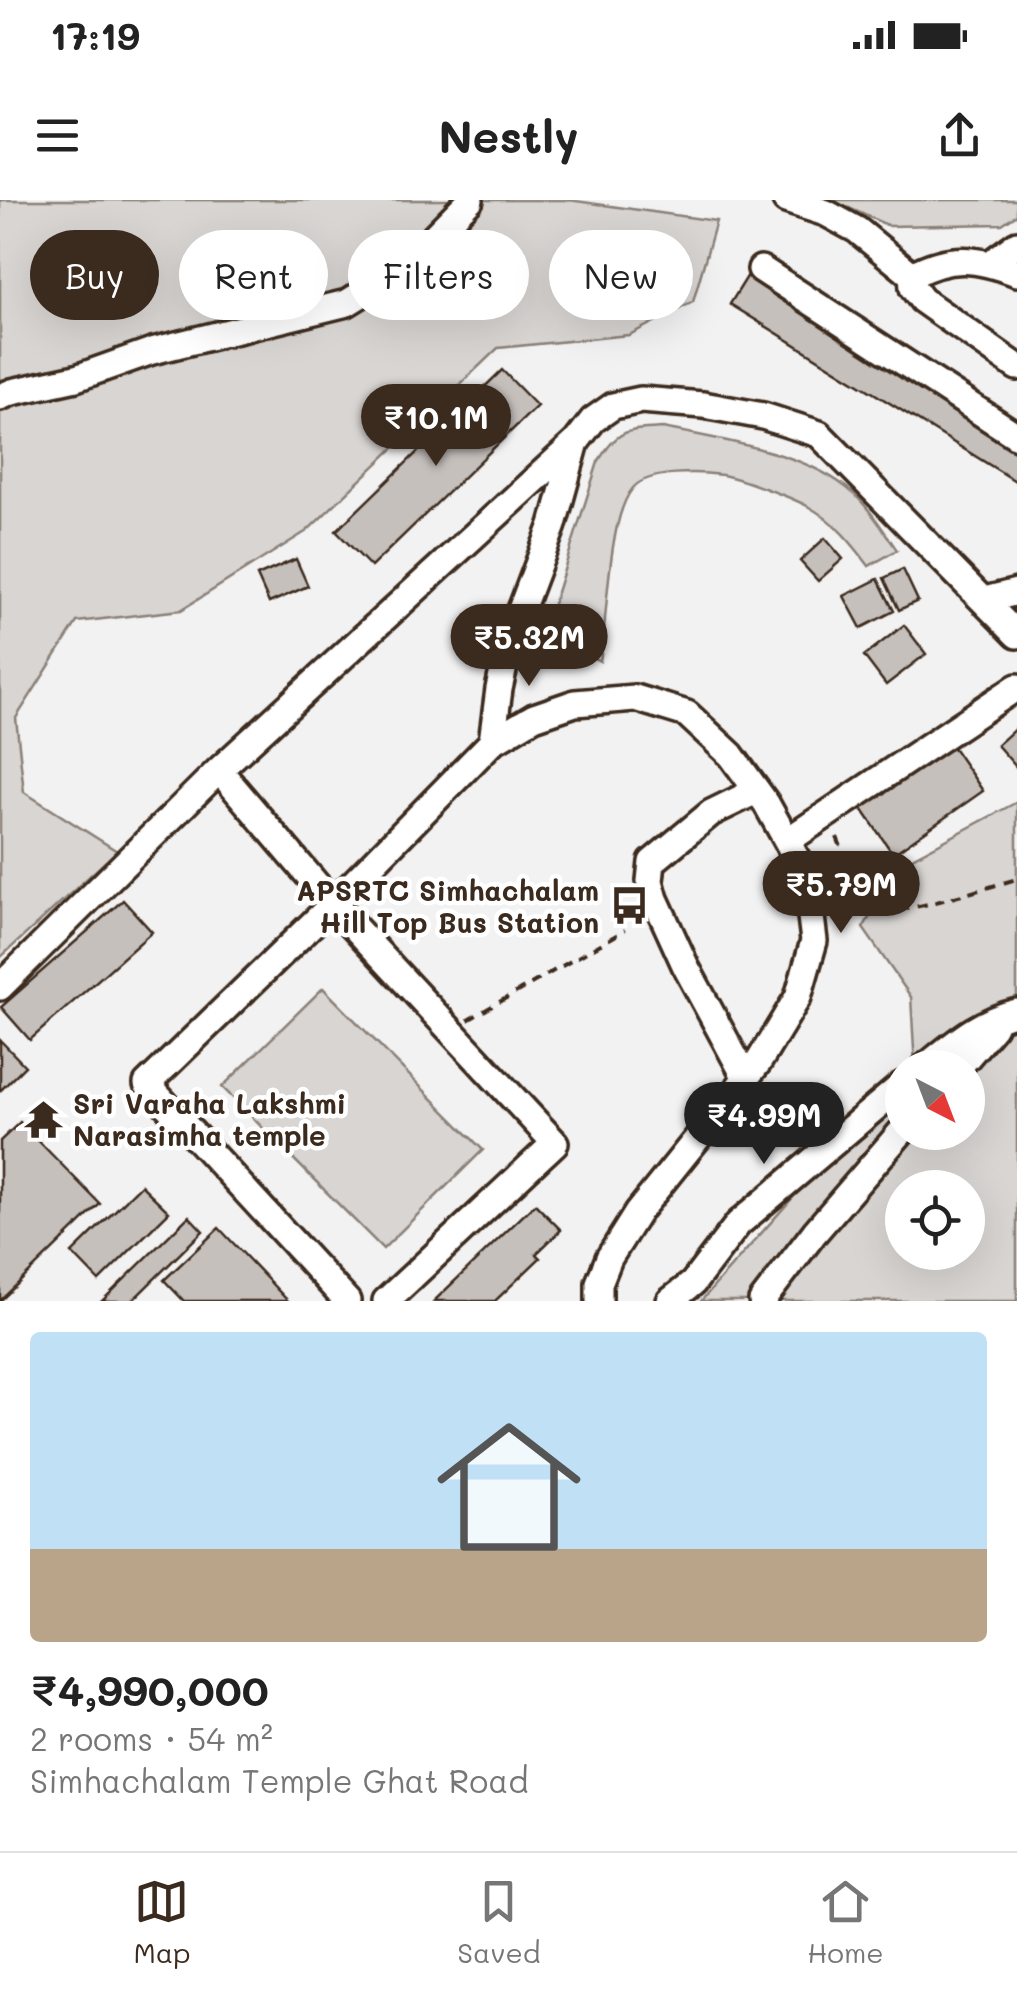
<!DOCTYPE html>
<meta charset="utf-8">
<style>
body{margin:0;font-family:Mali,sans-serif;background:#f2f2f2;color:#222;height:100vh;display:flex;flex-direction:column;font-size:38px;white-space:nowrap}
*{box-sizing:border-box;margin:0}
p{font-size:32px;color:#767676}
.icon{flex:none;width:55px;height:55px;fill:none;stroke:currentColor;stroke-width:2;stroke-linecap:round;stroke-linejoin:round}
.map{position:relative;height:1101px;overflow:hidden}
.side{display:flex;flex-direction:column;background:#fff;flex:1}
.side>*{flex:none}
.top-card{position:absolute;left:30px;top:30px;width:958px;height:90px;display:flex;gap:20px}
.needle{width:65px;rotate:138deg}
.fabs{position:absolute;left:885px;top:850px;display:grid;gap:20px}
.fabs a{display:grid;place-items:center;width:100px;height:100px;border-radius:50%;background:#fff;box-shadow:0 10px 40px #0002;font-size:50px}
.price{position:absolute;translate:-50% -85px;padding:0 22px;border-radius:35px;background:#3b2a1e;color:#fff;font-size:32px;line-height:65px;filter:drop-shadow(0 2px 5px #0008)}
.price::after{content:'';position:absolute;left:50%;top:60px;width:30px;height:22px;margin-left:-15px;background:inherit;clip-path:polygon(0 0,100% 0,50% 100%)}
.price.active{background:#222;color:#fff}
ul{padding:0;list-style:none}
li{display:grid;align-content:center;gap:20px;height:530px;padding:0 30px}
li+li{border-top:2px solid #e0e0e0}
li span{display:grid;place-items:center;height:310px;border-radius:10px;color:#555}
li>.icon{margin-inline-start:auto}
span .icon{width:180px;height:180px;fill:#fffc;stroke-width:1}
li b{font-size:42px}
.pill{padding:0 35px;border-radius:45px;background:#fff;box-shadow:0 10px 40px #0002;font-size:35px;line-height:90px}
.pill.active{background:#3b2a1e;color:#fff}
.status{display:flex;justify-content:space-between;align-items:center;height:70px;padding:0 50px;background:#fff;direction:ltr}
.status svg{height:28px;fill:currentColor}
header{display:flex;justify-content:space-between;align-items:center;height:130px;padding:0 30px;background:#fff;font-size:45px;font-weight:700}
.tab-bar{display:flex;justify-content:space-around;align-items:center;height:140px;border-top:2px solid #e0e0e0;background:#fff;font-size:28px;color:#767676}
.tab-bar a{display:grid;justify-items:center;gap:5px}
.tab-bar .active{color:#3b2a1e}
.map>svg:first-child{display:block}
</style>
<div class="status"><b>17:19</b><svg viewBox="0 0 49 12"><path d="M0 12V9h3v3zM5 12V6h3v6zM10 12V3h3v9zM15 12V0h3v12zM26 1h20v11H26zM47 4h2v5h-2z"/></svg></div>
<header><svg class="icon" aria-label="menu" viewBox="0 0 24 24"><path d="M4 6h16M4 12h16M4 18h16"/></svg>Nestly<svg class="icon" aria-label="share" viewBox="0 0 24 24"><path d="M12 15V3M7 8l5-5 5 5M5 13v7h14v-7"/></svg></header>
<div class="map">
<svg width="1017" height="1101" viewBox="0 0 1017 1101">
<rect width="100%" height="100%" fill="#f3f2f2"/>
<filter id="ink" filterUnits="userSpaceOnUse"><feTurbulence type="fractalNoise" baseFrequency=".01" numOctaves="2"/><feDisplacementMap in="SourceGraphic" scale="20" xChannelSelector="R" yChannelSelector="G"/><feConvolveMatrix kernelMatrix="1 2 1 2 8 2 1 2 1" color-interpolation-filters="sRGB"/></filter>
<g filter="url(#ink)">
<path fill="#d8d5d2" stroke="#8a8078" stroke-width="2.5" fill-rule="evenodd" d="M 0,0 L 569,0 L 716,21 L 693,102 L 629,135 L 498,148 L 307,331 L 181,410 L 77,422 L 16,518 L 24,592 L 117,651 L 0,758 Z
M 831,0 L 1017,0 L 1017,14 L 1002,24 L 889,26 Z
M 663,228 C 721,240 809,252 854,294 C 871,310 884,331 897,350 L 869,366 C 852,343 834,321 809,307 C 793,298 740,278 722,275 C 700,272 648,270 633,288 C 607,319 608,419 600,461 L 577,449 L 554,429 L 553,405 L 598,262 C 618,229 626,230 663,228 Z
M 1017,602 L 1017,1101 L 701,1101 L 797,993 L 902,896 L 902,932 L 968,932 L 968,868 L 915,867 L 911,797 L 863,728 L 901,664 ZM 902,988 L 968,988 L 968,1052 L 902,1052 Z
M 323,788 L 483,950 L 383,1049 L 222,887 Z"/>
<path fill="#c6c0bd" stroke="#3b2a1e" stroke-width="2.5" d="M 748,75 L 1017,242 L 1017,282 L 730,104 Z
M 502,170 L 537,206 L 371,367 L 336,331 Z
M 825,338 L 843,359 L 818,381 L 800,361 Z
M 296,359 L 308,386 L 269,403 L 257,376 Z
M 903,369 L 918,401 L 899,410 L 884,378 Z
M 878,379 L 894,411 L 861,428 L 844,396 Z
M 904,425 L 926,454 L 886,485 L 864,456 Z
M 1017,527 L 1017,568 L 997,545 Z
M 948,540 L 983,591 L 893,654 L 858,603 Z
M 123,700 L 152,732 L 30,840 L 1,807 Z
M 0,840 L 25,866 L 0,891 Z
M 20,922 L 100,1004 L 0,1101 L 0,941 Z
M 141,985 L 169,1012 L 99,1081 L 72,1053 Z
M 535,1004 L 561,1030 L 536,1054 L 540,1058 L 495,1101 L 434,1101 Z
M 189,1016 L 203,1031 L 132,1101 L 102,1101 Z
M 219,1028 L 288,1101 L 184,1101 L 164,1080 Z"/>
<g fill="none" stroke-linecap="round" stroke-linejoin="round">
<defs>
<path id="minor" d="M 786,0 L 826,13 L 857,30 L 912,75
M 991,63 L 1017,44
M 761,69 L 1017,236
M 1017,73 C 977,58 950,54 912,75 L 913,88 L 922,100 L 1017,167
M 0,197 L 12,192 L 76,178 L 152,151 L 347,103 L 402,69 L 470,0
M 985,400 L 1017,392
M 492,542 L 499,489 L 510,439 L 553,325 L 576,242 L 593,220 L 613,206 L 641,200 L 703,205 L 763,216 L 819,234 L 1017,435
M 219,570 L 333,704 L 555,943 L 386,1101
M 787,641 L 1017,487
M 0,787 L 219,570 L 576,242
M 924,868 C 954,844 979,821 1017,812
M 958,868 L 994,826
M 746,878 L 686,767 L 655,699 L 650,681 L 652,662 L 711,613 L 756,591
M 347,1101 L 147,884 L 333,704 L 492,542 L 534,517 L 575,503 L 635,498 L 687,514 L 731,555 L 766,603 L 787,641 L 806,676 L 814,741 L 798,797 L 758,863 L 638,1012 L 609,1058 L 599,1083 L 599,1101
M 670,1101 L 693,1083 L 738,1024 L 902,885
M 762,1101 L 815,1032 L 902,931"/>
</defs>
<use href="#minor" stroke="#3b2a1e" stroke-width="32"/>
<path stroke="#3b2a1e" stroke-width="4" stroke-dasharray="10 8" stroke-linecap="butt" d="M 837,637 L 861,696 C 865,704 869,708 878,710 C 904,715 987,687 1017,679
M 468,820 L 625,730"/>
<use href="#minor" stroke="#fff" stroke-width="25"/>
</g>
</g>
<defs>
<symbol id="bus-bare" viewBox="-9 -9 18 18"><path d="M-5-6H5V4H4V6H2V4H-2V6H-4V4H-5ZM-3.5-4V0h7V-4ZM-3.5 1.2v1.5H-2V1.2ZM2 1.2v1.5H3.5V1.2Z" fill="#3b2a1e" stroke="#fff" stroke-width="2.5" paint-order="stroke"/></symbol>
<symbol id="temple-bare" viewBox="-9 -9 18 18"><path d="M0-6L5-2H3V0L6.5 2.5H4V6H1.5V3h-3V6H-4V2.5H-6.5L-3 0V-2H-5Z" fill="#3b2a1e" stroke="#fff" stroke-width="2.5" paint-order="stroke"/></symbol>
</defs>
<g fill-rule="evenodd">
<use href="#bus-bare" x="602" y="678" width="55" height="55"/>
<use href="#temple-bare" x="16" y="892" width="55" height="55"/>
</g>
<g text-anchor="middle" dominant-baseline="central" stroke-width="9" stroke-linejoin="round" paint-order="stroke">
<g font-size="28" font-weight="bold" fill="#3b2a1e" stroke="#fff" text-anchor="end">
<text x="599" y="690">APSRTC Simhachalam<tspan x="599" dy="32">Hill Top Bus Station</tspan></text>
<text x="73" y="903" text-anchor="start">Sri Varaha Lakshmi<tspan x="73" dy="32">Narasimha temple</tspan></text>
</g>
</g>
</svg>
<div class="fabs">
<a><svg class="needle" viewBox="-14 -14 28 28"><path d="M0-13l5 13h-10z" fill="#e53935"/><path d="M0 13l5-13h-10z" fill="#767676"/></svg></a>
<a><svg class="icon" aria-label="locate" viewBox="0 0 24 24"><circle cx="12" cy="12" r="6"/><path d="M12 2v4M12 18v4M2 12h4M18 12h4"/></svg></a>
</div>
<b class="price" style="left:436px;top:269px">₹10.1M</b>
<b class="price" style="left:529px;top:489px">₹5.32M</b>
<b class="price" style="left:841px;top:736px">₹5.79M</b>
<b class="price active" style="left:764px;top:967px">₹4.99M</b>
<div class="top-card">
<a class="pill active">Buy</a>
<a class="pill">Rent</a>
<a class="pill">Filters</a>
<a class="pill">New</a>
</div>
</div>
<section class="side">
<ul>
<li><span style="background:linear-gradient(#bfe0f5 70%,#b9a48a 0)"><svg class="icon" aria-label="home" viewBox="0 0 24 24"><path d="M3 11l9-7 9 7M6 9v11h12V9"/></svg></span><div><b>₹4,990,000</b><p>2 rooms · 54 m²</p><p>Simhachalam Temple Ghat Road</p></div></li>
</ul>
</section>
<nav class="tab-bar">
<a class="active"><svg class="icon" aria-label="map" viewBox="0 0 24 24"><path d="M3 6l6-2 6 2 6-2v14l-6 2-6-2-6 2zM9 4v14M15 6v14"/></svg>Map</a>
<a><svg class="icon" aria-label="saved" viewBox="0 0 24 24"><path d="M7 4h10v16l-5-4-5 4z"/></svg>Saved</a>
<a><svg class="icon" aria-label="home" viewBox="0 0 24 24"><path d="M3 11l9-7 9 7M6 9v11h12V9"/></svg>Home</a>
</nav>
